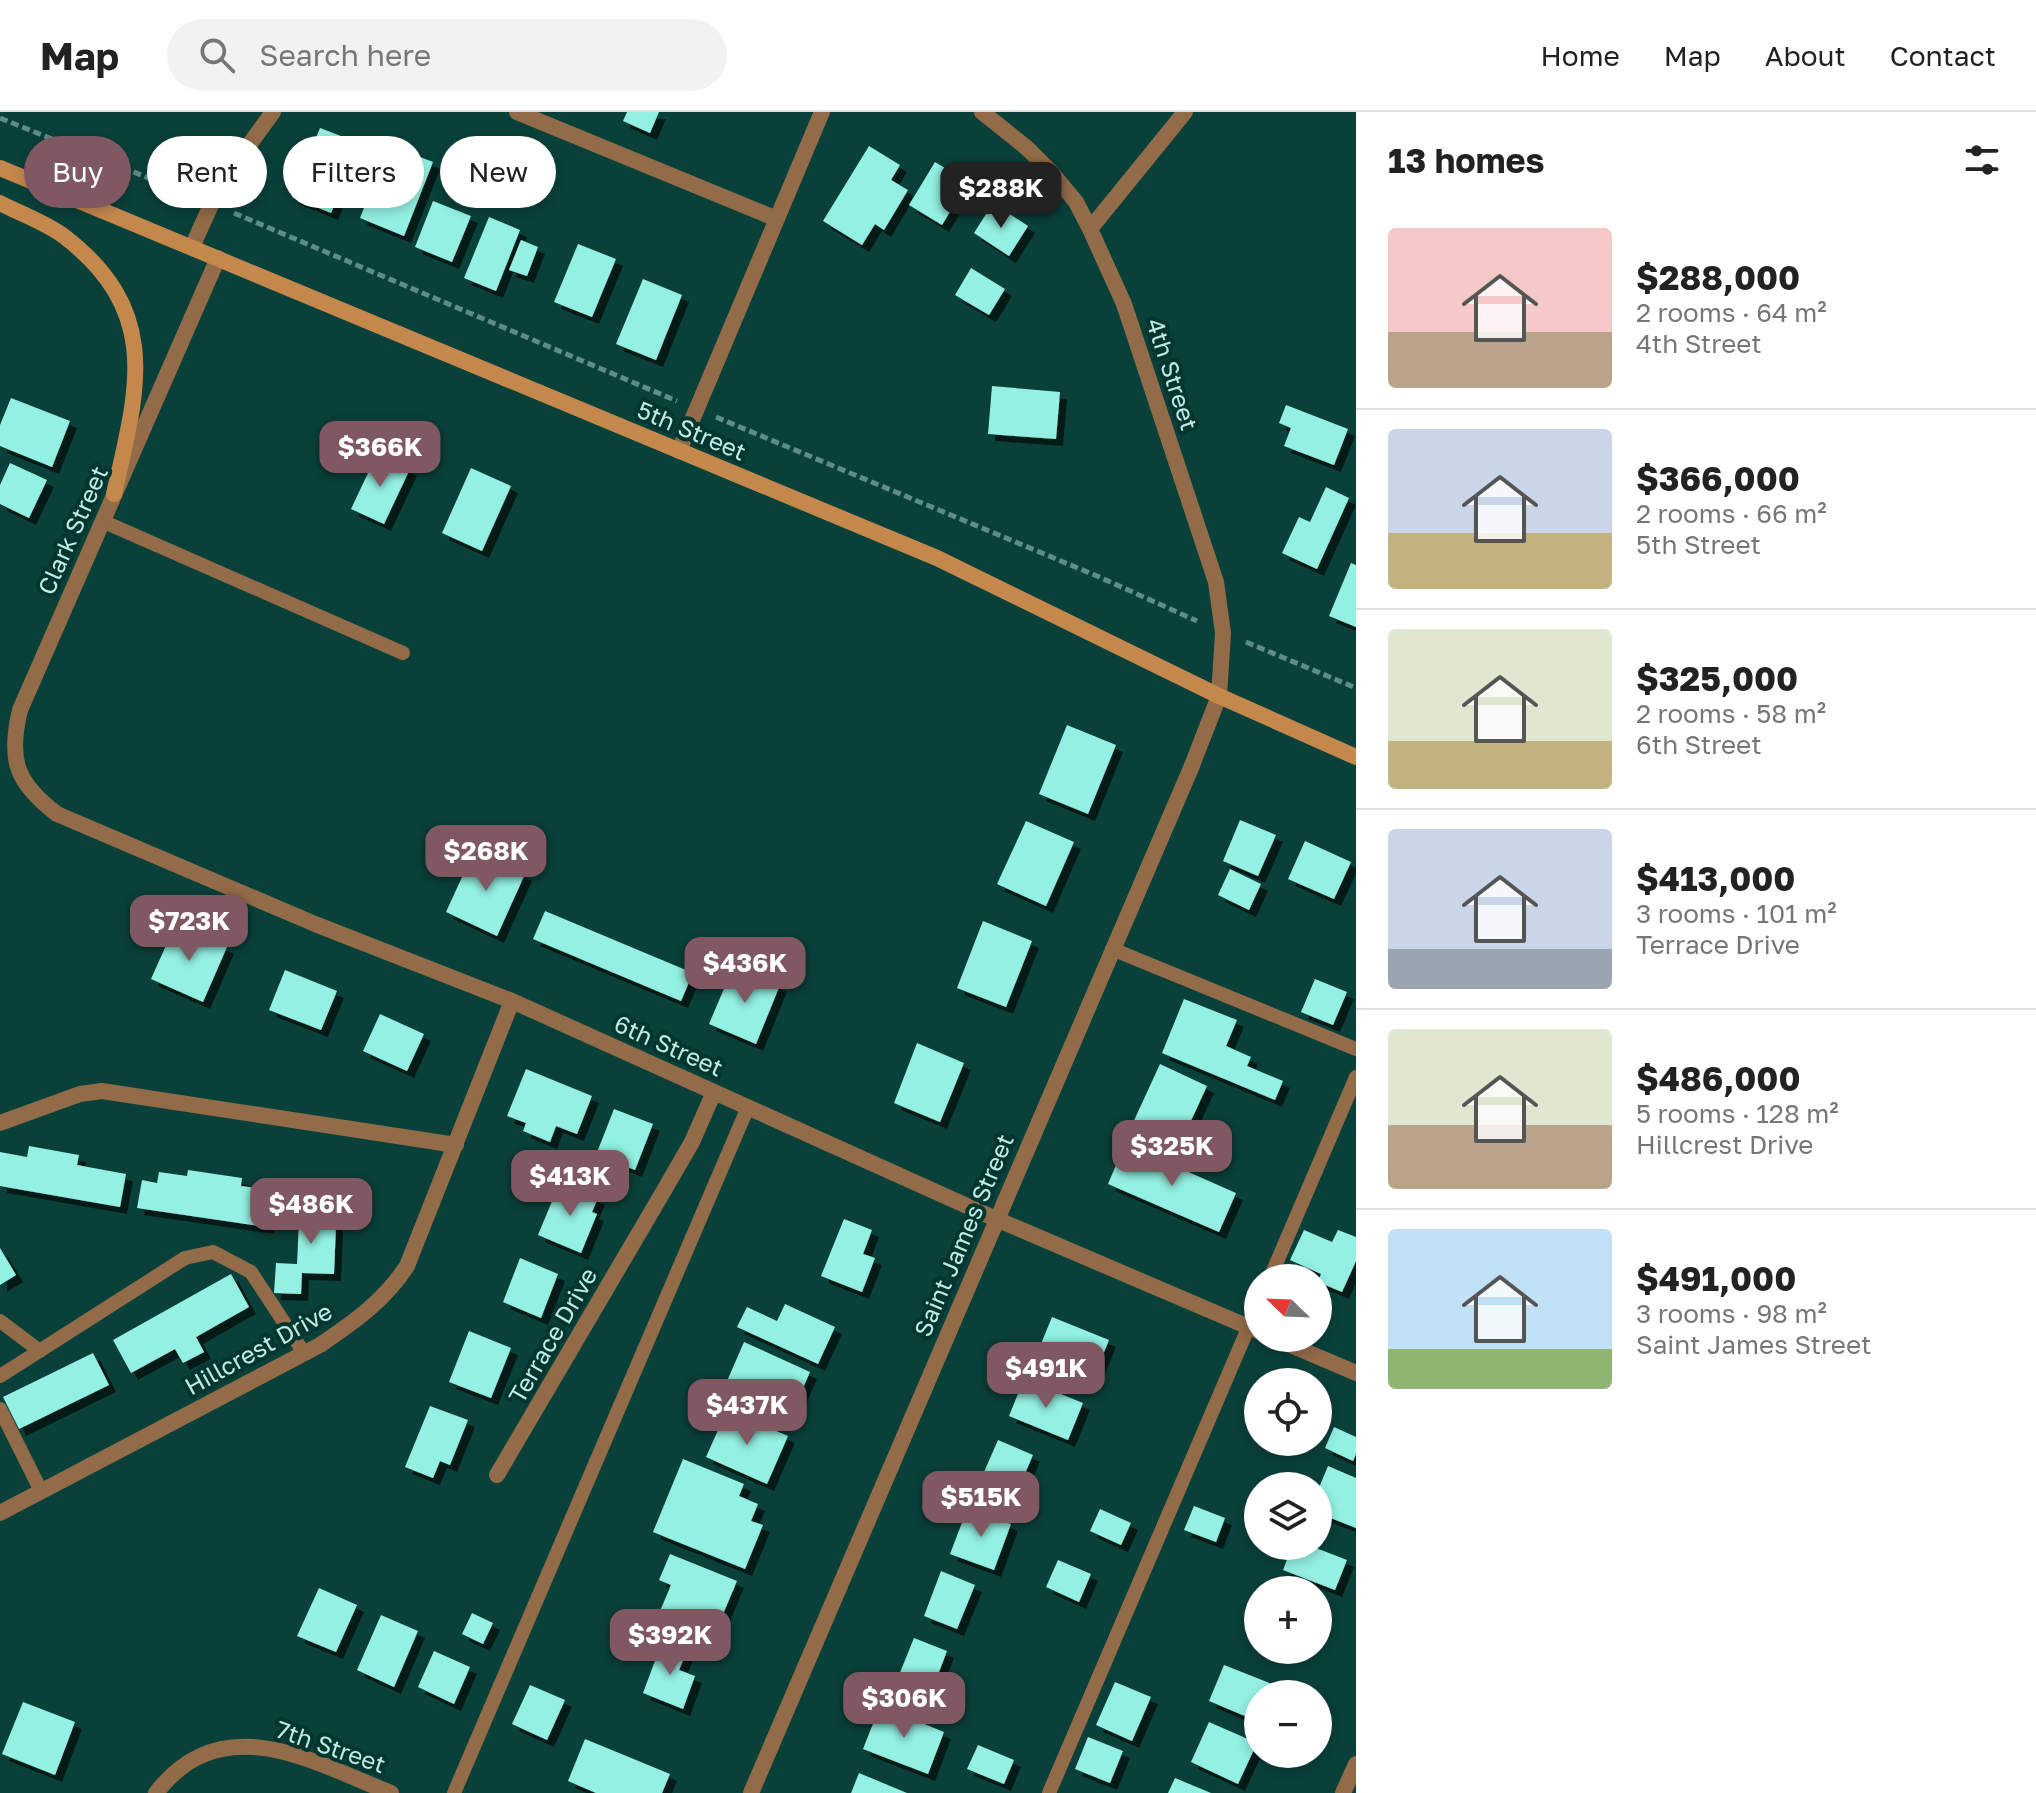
<!DOCTYPE html>
<meta charset="utf-8">
<style>
body{margin:0;font-family:"Golos Text",sans-serif;background:#f2f2f2;color:#222;height:100vh;display:flex;flex-direction:column;font-size:30px;white-space:nowrap}
*{box-sizing:border-box;margin:0}
p{font-size:26px;color:#767676}
.icon{flex:none;width:44px;height:44px;fill:none;stroke:currentColor;stroke-width:2;stroke-linecap:round;stroke-linejoin:round}
.map{position:relative;flex:1;overflow:hidden}
.drawer{display:flex;flex-direction:column;background:#fff;width:680px}
.drawer>*{flex:none}
.banner{position:absolute;left:24px;top:24px;width:760px;height:72px;display:flex;gap:16px}
.needle{width:52px;rotate:293deg}
.buttons{position:absolute;left:1244px;top:1152px;display:grid;gap:16px}
.buttons a{display:grid;place-items:center;width:88px;height:88px;border-radius:50%;background:#fff;box-shadow:0 4px 12px #0003;font-size:40px}
.price{position:absolute;translate:-50% -68px;padding:0 18px;border-radius:16px;background:#7f5862;color:#fff;font-size:26px;line-height:52px;filter:drop-shadow(0 2px 4px #0008)}
.price::after{content:'';position:absolute;left:50%;top:48px;width:24px;height:18px;margin-left:-12px;background:inherit;clip-path:polygon(0 0,100% 0,50% 100%)}
.price.active{background:#222;color:#fff}
ul{padding:0;list-style:none}
li{display:flex;align-items:center;gap:24px;height:200px;padding:0 32px}
li+li{border-top:2px solid #e0e0e0}
li span{display:grid;place-items:center;flex:none;width:224px;height:160px;border-radius:8px;color:#555}
li>.icon{margin-inline-start:auto}
span .icon{width:96px;height:96px;fill:#fffc;stroke-width:1}
li b{font-size:34px}
h2{display:flex;justify-content:space-between;align-items:center;height:96px;padding:0 32px;font-size:34px}
.pill{padding:0 28px;border-radius:36px;background:#fff;box-shadow:0 4px 12px #0003;font-size:28px;line-height:72px}
.pill.active{background:#7f5862;color:#fff}
header{display:flex;align-items:center;gap:48px;box-sizing:border-box;height:112px;padding:0 40px;background:#fff;border-bottom:2px solid #e0e0e0}
header strong{font-size:38px}
nav{display:flex;gap:44px;margin-inline-start:auto;font-size:28px}
.search{width:560px;height:72px;background:#f2f2f2;display:flex;align-items:center;gap:20px;box-sizing:border-box;padding:0 28px;border-radius:44px;color:#767676;font-size:30px}
main{display:flex;flex:1;min-height:0}
.map>svg:first-child{display:block}
</style>
<header>
<strong>Map</strong>
<div class="search"><svg class="icon" aria-label="search" viewBox="0 0 24 24"><circle cx="10" cy="10" r="6"/><path d="M15 15l6 6"/></svg>Search here</div>
<nav><a>Home</a><a>Map</a><a>About</a><a>Contact</a></nav>
</header>
<main>
<div class="map">
<svg width="1356" height="1681" viewBox="0 0 1356 1681">
<defs>
<filter id="shadow"><feDropShadow dx="7" dy="7" stdDeviation="0" flood-color="#0009"/></filter>
</defs>
<rect width="100%" height="100%" fill="#0a403a"/>
<path fill="#93f0e2" filter="url(#shadow)" d="M 627,0 L 659,0 L 650,21 L 623,9 Z
M 320,16 L 359,31 L 331,101 L 292,85 Z
M 389,33 L 433,50 L 404,124 L 360,106 Z
M 869,34 L 900,53 L 891,68 L 908,78 L 884,118 L 875,112 L 862,133 L 823,109 Z
M 935,50 L 968,70 L 942,113 L 909,93 Z
M 433,89 L 471,104 L 452,150 L 415,135 Z
M 993,91 L 1028,114 L 1009,144 L 974,121 Z
M 489,105 L 520,118 L 496,179 L 464,166 Z
M 521,128 L 538,135 L 527,164 L 509,158 Z
M 578,132 L 616,147 L 592,205 L 554,190 Z
M 971,156 L 1005,177 L 989,203 L 955,183 Z
M 643,167 L 682,183 L 656,248 L 616,232 Z
M 992,274 L 1060,280 L 1056,327 L 988,322 Z
M 11,286 L 70,309 L 52,355 L 0,334 L 0,313 Z
M 1286,293 L 1348,317 L 1334,353 L 1284,334 L 1291,316 L 1279,311 Z
M 377,342 L 410,357 L 384,412 L 351,397 Z
M 10,351 L 47,368 L 29,406 L 0,392 L 0,373 Z
M 471,356 L 511,374 L 482,439 L 442,421 Z
M 1326,375 L 1349,386 L 1317,457 L 1282,441 L 1299,405 L 1310,410 Z
M 1351,451 L 1356,453 L 1356,515 L 1329,504 Z
M 1067,613 L 1116,633 L 1088,702 L 1039,682 Z
M 1240,708 L 1276,723 L 1258,764 L 1223,749 Z
M 1026,709 L 1074,730 L 1046,794 L 997,772 Z
M 1305,729 L 1351,750 L 1334,787 L 1288,767 Z
M 474,739 L 525,762 L 497,824 L 446,800 Z
M 1230,757 L 1261,772 L 1249,798 L 1218,783 Z
M 545,799 L 693,861 L 681,889 L 533,827 Z
M 983,809 L 1032,829 L 1006,895 L 957,876 Z
M 176,811 L 227,835 L 203,890 L 151,867 Z
M 734,853 L 780,873 L 756,932 L 709,912 Z
M 285,858 L 337,879 L 321,918 L 269,898 Z
M 1315,867 L 1347,880 L 1333,913 L 1301,900 Z
M 1184,887 L 1237,908 L 1226,934 L 1251,945 L 1247,954 L 1283,969 L 1275,988 L 1162,941 Z
M 380,902 L 424,922 L 407,959 L 363,939 Z
M 917,931 L 964,951 L 940,1010 L 894,991 Z
M 1160,952 L 1207,974 L 1178,1037 L 1131,1015 Z
M 526,957 L 592,984 L 577,1022 L 556,1014 L 550,1030 L 523,1019 L 526,1011 L 507,1004 Z
M 614,997 L 653,1012 L 635,1058 L 596,1043 Z
M 1125,1032 L 1236,1081 L 1219,1120 L 1108,1072 Z
M 29,1034 L 79,1043 L 77,1053 L 126,1062 L 120,1095 L 0,1074 L 0,1040 L 27,1045 Z
M 188,1058 L 242,1066 L 241,1074 L 273,1078 L 267,1115 L 137,1096 L 142,1068 L 157,1071 L 159,1060 L 187,1064 Z
M 560,1070 L 598,1086 L 592,1100 L 597,1102 L 581,1141 L 538,1123 Z
M 300,1088 L 337,1089 L 334,1162 L 302,1161 L 301,1182 L 274,1181 L 276,1151 L 297,1152 Z
M 844,1107 L 872,1118 L 863,1142 L 875,1146 L 862,1180 L 821,1164 Z
M 1304,1118 L 1332,1130 L 1338,1118 L 1356,1125 L 1356,1149 L 1342,1180 L 1318,1170 L 1321,1162 L 1290,1148 Z
M 0,1136 L 16,1163 L 0,1173 Z
M 520,1146 L 558,1162 L 541,1206 L 503,1190 Z
M 231,1162 L 249,1195 L 196,1225 L 204,1240 L 183,1251 L 175,1237 L 131,1261 L 113,1228 Z
M 785,1192 L 835,1215 L 818,1252 L 737,1215 L 747,1195 L 777,1209 Z
M 1052,1205 L 1109,1228 L 1093,1267 L 1036,1244 Z
M 469,1219 L 511,1236 L 491,1286 L 449,1270 Z
M 744,1230 L 810,1260 L 787,1312 L 721,1283 Z
M 93,1241 L 109,1273 L 19,1317 L 3,1285 Z
M 1024,1267 L 1083,1291 L 1068,1328 L 1009,1304 Z
M 430,1294 L 468,1308 L 450,1353 L 440,1349 L 433,1366 L 405,1355 Z
M 727,1298 L 788,1324 L 767,1372 L 706,1345 Z
M 1334,1315 L 1356,1325 L 1356,1342 L 1353,1349 L 1325,1336 Z
M 998,1328 L 1033,1343 L 1012,1391 L 977,1376 Z
M 683,1347 L 744,1372 L 739,1384 L 758,1392 L 751,1409 L 763,1413 L 745,1457 L 653,1420 Z
M 1328,1354 L 1356,1366 L 1356,1416 L 1318,1401 L 1318,1378 Z
M 1194,1394 L 1225,1406 L 1216,1430 L 1184,1418 Z
M 968,1395 L 1011,1412 L 994,1458 L 950,1442 Z
M 1100,1397 L 1131,1411 L 1121,1433 L 1090,1419 Z
M 1292,1434 L 1311,1434 L 1347,1448 L 1335,1478 L 1283,1458 Z
M 670,1442 L 737,1469 L 715,1521 L 704,1517 L 699,1529 L 655,1511 L 671,1473 L 659,1468 Z
M 1058,1448 L 1091,1462 L 1079,1490 L 1046,1475 Z
M 941,1459 L 975,1473 L 957,1517 L 924,1504 Z
M 319,1476 L 357,1493 L 336,1540 L 297,1524 Z
M 472,1501 L 493,1511 L 483,1532 L 462,1522 Z
M 381,1503 L 418,1519 L 394,1575 L 357,1558 Z
M 914,1526 L 947,1539 L 931,1581 L 897,1568 Z
M 662,1530 L 687,1539 L 679,1558 L 695,1564 L 683,1597 L 643,1581 Z
M 434,1539 L 470,1555 L 454,1592 L 418,1575 Z
M 1224,1553 L 1272,1572 L 1268,1582 L 1258,1582 L 1257,1609 L 1209,1589 Z
M 1115,1570 L 1151,1585 L 1132,1629 L 1096,1613 Z
M 530,1573 L 565,1588 L 547,1628 L 512,1612 Z
M 23,1590 L 75,1610 L 55,1663 L 2,1642 Z
M 880,1594 L 944,1620 L 928,1662 L 863,1637 Z
M 1209,1610 L 1257,1631 L 1238,1672 L 1191,1650 Z
M 1088,1625 L 1123,1639 L 1110,1671 L 1075,1657 Z
M 585,1627 L 670,1662 L 662,1681 L 596,1681 L 568,1669 Z
M 978,1633 L 1014,1648 L 1004,1672 L 967,1657 Z
M 859,1661 L 907,1681 L 851,1681 Z
M 1175,1666 L 1211,1681 L 1168,1681 Z"/>
<g fill="none" stroke-linecap="round" stroke-linejoin="round">
<path stroke="#5c8d86" stroke-width="5" stroke-dasharray="8 4" stroke-linecap="butt" d="M 0,6 L 191,83
M 234,101 L 677,289
M 716,305 L 1097,464 L 1197,509
M 1246,530 L 1356,576"/>
<path stroke="#926b48" stroke-width="14" d="M 102,409 L 403,541
M 1112,837 L 1356,937
M 1270,1166 L 1356,965
M 0,1209 L 40,1239
M 0,1264 L 185,1146 L 213,1140 L 251,1160 L 304,1241
M 0,1297 L 41,1379
M 454,1681 L 748,995
M 1049,1681 L 1258,1193"/>
<path stroke="#926b48" stroke-width="16" d="M 517,0 L 777,107
M 1090,117 L 1185,0
M 192,135 L 220,73 L 273,0
M 218,146 L 20,598 C 8,648 16,671 57,702 L 315,812 L 512,889 L 996,1107 L 1258,1219
M 679,339 L 822,0
M 0,1011 L 80,982 L 102,979 L 456,1033
M 1274,1226 L 1356,1261
M 497,1363 L 666,1075 L 692,1030 L 714,980
M 0,1401 L 320,1233 C 354,1210 384,1189 407,1154 L 512,889
M 156,1681 C 222,1595 311,1649 391,1681
M 751,1681 L 1191,656 L 1219,584 L 1223,521 L 1216,470 L 1124,192 L 1090,117 L 1076,90 L 1052,61 L 1027,36 L 982,0
M 1343,1681 L 1356,1652"/>
<path stroke="#c4874c" stroke-width="16" d="M 0,56 L 937,446 L 1219,584 L 1356,645
M 0,91 C 21,102 47,111 65,125 C 163,201 137,279 114,382"/>
</g>
<g text-anchor="middle" dominant-baseline="central" stroke-width="8" stroke-linejoin="round" paint-order="stroke">
<g font-size="24" fill="#c0ebe3" stroke="#003630">
<text transform="translate(1173 262) rotate(72)">4th Street</text>
<text transform="translate(692 318) rotate(23)">5th Street</text>
<text transform="translate(72 418) rotate(-66)">Clark Street</text>
<text transform="translate(669 933) rotate(24)">6th Street</text>
<text transform="translate(963 1123) rotate(-67)">Saint James Street</text>
<text transform="translate(552 1223) rotate(-60)">Terrace Drive</text>
<text transform="translate(258 1236) rotate(-29)">Hillcrest Drive</text>
<text transform="translate(331 1634) rotate(19)">7th Street</text>
</g>
</g>
</svg>
<div class="buttons">
<a><svg class="needle" viewBox="-14 -14 28 28"><path d="M0-13l5 13h-10z" fill="#e53935"/><path d="M0 13l5-13h-10z" fill="#767676"/></svg></a>
<a><svg class="icon" aria-label="locate" viewBox="0 0 24 24"><circle cx="12" cy="12" r="6"/><path d="M12 2v4M12 18v4M2 12h4M18 12h4"/></svg></a>
<a><svg class="icon" aria-label="layers" viewBox="0 0 24 24"><path d="M12 4l9 5-9 5-9-5zM3 14l9 5 9-5"/></svg></a>
<a>+</a>
<a>−</a>
</div>
<b class="price active" style="left:1001px;top:118px">$288K</b>
<b class="price" style="left:380px;top:377px">$366K</b>
<b class="price" style="left:486px;top:781px">$268K</b>
<b class="price" style="left:189px;top:851px">$723K</b>
<b class="price" style="left:745px;top:893px">$436K</b>
<b class="price" style="left:1172px;top:1076px">$325K</b>
<b class="price" style="left:570px;top:1106px">$413K</b>
<b class="price" style="left:311px;top:1134px">$486K</b>
<b class="price" style="left:1046px;top:1298px">$491K</b>
<b class="price" style="left:747px;top:1335px">$437K</b>
<b class="price" style="left:981px;top:1427px">$515K</b>
<b class="price" style="left:670px;top:1565px">$392K</b>
<b class="price" style="left:904px;top:1628px">$306K</b>
<div class="banner">
<a class="pill active">Buy</a>
<a class="pill">Rent</a>
<a class="pill">Filters</a>
<a class="pill">New</a>
</div>
</div>
<section class="drawer">
<h2>13 homes<svg class="icon" aria-label="filters" viewBox="0 0 24 24"><path d="M4 7h16M4 17h16"/><circle cx="9" cy="7" r="2"/><circle cx="15" cy="17" r="2"/></svg></h2>
<ul>
<li><span style="background:linear-gradient(#f6c9c9 65%,#b9a48a 0)"><svg class="icon" aria-label="home" viewBox="0 0 24 24"><path d="M3 11l9-7 9 7M6 9v11h12V9"/></svg></span><div><b>$288,000</b><p>2 rooms · 64 m²</p><p>4th Street</p></div></li>
<li><span style="background:linear-gradient(#c9d6e8 65%,#c2b280 0)"><svg class="icon" aria-label="home" viewBox="0 0 24 24"><path d="M3 11l9-7 9 7M6 9v11h12V9"/></svg></span><div><b>$366,000</b><p>2 rooms · 66 m²</p><p>5th Street</p></div></li>
<li><span style="background:linear-gradient(#dfe7d0 70%,#c2b280 0)"><svg class="icon" aria-label="home" viewBox="0 0 24 24"><path d="M3 11l9-7 9 7M6 9v11h12V9"/></svg></span><div><b>$325,000</b><p>2 rooms · 58 m²</p><p>6th Street</p></div></li>
<li><span style="background:linear-gradient(#c9d6e8 75%,#9aa5b1 0)"><svg class="icon" aria-label="home" viewBox="0 0 24 24"><path d="M3 11l9-7 9 7M6 9v11h12V9"/></svg></span><div><b>$413,000</b><p>3 rooms · 101 m²</p><p>Terrace Drive</p></div></li>
<li><span style="background:linear-gradient(#dfe7d0 60%,#b9a48a 0)"><svg class="icon" aria-label="home" viewBox="0 0 24 24"><path d="M3 11l9-7 9 7M6 9v11h12V9"/></svg></span><div><b>$486,000</b><p>5 rooms · 128 m²</p><p>Hillcrest Drive</p></div></li>
<li><span style="background:linear-gradient(#bfe0f5 75%,#8fb573 0)"><svg class="icon" aria-label="home" viewBox="0 0 24 24"><path d="M3 11l9-7 9 7M6 9v11h12V9"/></svg></span><div><b>$491,000</b><p>3 rooms · 98 m²</p><p>Saint James Street</p></div></li>
</ul>
</section>
</main>
